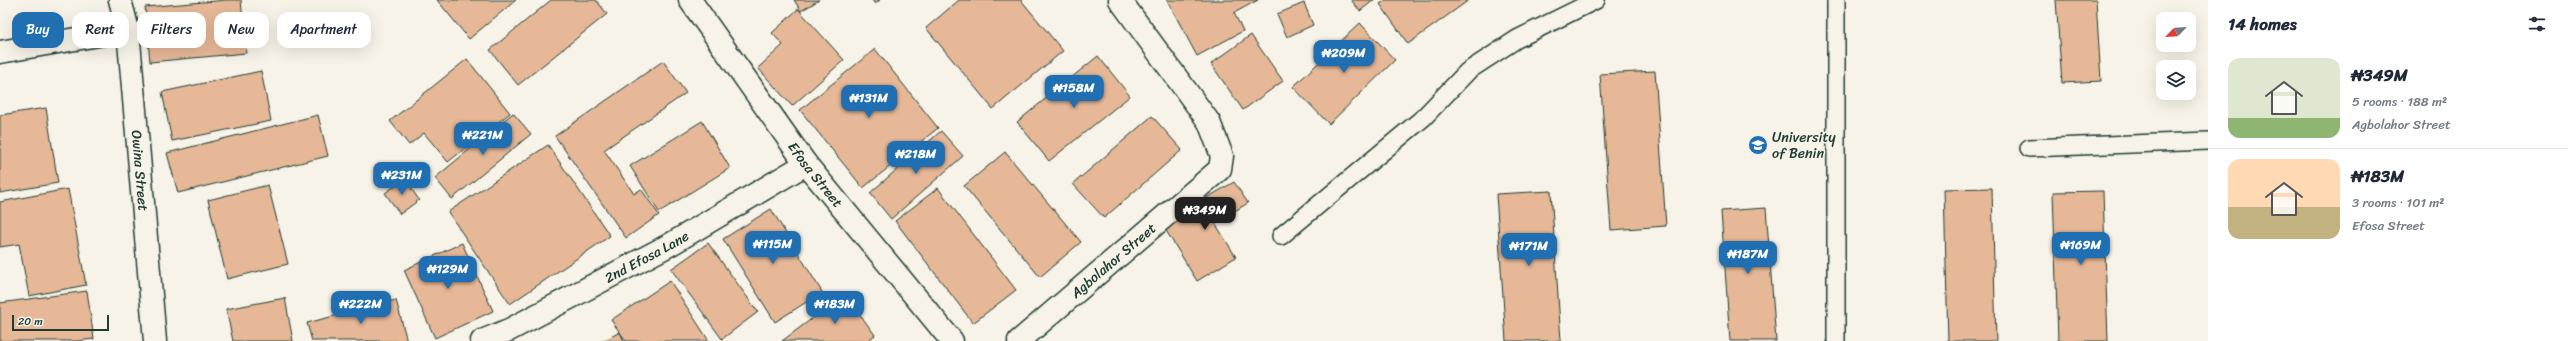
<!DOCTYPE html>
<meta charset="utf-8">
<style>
body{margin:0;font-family:Sriracha,sans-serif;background:#f6f6f7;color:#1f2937;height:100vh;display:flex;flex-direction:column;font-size:15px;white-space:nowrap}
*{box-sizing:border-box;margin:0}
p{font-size:13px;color:#747a83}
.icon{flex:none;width:22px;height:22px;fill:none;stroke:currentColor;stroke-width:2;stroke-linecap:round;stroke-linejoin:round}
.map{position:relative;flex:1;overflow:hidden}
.sheet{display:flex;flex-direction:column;background:#fff;width:360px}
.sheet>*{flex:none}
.top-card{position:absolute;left:12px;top:12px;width:380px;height:36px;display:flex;gap:8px}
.needle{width:26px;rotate:245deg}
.tools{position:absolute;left:2156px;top:12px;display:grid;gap:8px}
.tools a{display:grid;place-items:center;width:40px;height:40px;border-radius:8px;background:#fff;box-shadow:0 4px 16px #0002;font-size:20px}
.scale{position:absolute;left:12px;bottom:10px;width:97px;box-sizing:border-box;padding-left:4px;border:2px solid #1f3d34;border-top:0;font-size:11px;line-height:14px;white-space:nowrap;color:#1f3d34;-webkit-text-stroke:3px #f7f3e8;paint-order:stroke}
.price{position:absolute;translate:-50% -34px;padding:0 9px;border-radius:8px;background:#1f6fb2;color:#fff;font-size:13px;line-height:26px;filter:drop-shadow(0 1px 2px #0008)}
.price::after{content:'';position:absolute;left:50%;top:24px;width:12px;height:9px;margin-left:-6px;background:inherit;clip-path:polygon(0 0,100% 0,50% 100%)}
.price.active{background:#222;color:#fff}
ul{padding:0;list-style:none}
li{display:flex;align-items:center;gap:12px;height:100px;padding:0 20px}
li+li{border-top:1px solid #e0e1e3}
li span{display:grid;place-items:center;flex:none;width:112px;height:80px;border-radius:12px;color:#555}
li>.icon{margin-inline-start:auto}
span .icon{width:48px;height:48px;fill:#fffc;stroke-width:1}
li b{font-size:17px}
h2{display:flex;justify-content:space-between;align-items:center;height:48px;padding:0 20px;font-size:17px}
.pill{padding:0 14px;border-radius:12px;background:#fff;box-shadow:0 4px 16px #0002;font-size:14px;line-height:36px}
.pill.active{background:#1f6fb2;color:#fff}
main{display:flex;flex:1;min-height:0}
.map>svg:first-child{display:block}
</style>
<main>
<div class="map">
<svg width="2208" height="341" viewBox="0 0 2208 341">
<rect width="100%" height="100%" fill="#f7f3e8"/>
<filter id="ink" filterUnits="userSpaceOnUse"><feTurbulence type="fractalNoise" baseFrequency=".025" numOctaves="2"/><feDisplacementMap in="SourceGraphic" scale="8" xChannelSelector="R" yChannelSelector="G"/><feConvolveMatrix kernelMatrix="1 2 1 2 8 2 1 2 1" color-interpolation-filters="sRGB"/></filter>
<g filter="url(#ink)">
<path fill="#e6b897" stroke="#1f3d34" d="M 227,0 L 241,0 L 246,53 L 150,62 L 145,7 Z
M 437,0 L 516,0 L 469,39 Z
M 551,0 L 596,0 L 607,14 L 518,85 L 490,50 Z
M 794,0 L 819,0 L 801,11 Z
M 872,0 L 880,0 L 875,4 Z
M 959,0 L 1021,0 L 1063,51 L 993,109 L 926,28 Z
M 1167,0 L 1258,0 L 1234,13 L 1243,31 L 1197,56 Z
M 1351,0 L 1374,0 L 1360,11 Z
M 1386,0 L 1469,0 L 1408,44 L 1380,4 Z
M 2056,0 L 2096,0 L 2101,81 L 2062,83 Z
M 1304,3 L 1313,25 L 1287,37 L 1277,14 Z
M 798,9 L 844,60 L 792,106 L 758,68 L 783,45 L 772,33 Z
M 1360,23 L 1395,60 L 1329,124 L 1293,87 Z
M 1251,35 L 1283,81 L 1243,110 L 1211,64 Z
M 875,49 L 938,128 L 863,188 L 800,110 Z
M 1098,56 L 1130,96 L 1049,161 L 1017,122 Z
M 467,59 L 510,113 L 448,162 L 424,133 L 409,145 L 390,121 Z
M 663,61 L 686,93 L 604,150 L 634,194 L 641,189 L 659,215 L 626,238 L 555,136 Z
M 261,71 L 271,121 L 172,141 L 162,92 Z
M 1655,71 L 1666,226 L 1611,230 L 1600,74 Z
M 46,108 L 58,183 L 0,193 L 0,115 Z
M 513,113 L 531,134 L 452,199 L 435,178 Z
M 318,115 L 328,156 L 178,193 L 167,153 Z
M 1152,116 L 1182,150 L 1104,218 L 1073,184 Z
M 702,121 L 730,168 L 659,212 L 630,166 Z
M 941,131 L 963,156 L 891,219 L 870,193 Z
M 548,145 L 610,236 L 510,304 L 448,212 Z
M 1005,152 L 1081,242 L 1040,277 L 964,186 Z
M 405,179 L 419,200 L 400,214 L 385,193 Z
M 1234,182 L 1248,203 L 1215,223 L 1236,257 L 1197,281 L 1162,224 Z
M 268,185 L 288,264 L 227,279 L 208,200 Z
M 938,188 L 1016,290 L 973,323 L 895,221 Z
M 1992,188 L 1996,341 L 1948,341 L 1944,189 Z
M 68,189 L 86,285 L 29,296 L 19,244 L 0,247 L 0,202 Z
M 1551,191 L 1561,341 L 1506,341 L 1496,194 Z
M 2103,191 L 2108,341 L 2058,341 L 2053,192 Z
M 1766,208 L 1776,341 L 1730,341 L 1721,211 Z
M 771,209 L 822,292 L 775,322 L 723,239 Z
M 462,243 L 493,311 L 435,338 L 404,270 Z
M 708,243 L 758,312 L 722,339 L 671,269 Z
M 670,281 L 709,341 L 626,341 L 611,320 Z
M 87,291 L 94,339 L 77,341 L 0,341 L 0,303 Z
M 845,294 L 875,335 L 867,341 L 782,341 Z
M 285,298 L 293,341 L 233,341 L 226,309 Z
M 396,300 L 407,341 L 312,341 L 307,323 Z
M 620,332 L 624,341 L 603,341 Z"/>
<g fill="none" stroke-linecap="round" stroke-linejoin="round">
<defs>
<path id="lane" d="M 1836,0 L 1836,341
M 2029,148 L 2208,141
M 1281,236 L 1423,118 L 1468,71 L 1517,39 L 1596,0"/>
<g id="street">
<path id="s1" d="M 120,0 L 128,30 L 155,341"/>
<path id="s2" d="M 690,0 L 806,164 L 952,341"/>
<path d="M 0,52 L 128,30"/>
<path id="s3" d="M 482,341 L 509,330 L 671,244 L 806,164"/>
<path id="s4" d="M 1019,341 L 1220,169 L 1222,156 L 1209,122 L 1120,0"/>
</g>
</defs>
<use href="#lane" stroke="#1f3d34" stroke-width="20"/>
<use href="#street" stroke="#1f3d34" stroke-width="25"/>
<use href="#lane" stroke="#f7f3e8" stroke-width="17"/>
<use href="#street" stroke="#f7f3e8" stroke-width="22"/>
</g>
</g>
<defs>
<symbol id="university-disc" viewBox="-11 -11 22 22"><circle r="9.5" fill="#1f6fb2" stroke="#f7f3e8"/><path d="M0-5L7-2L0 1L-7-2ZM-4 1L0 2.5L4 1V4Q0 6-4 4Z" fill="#fff"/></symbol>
</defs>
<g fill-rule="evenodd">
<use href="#university-disc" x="1747" y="134" width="22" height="22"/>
</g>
<g text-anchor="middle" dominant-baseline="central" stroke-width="3" stroke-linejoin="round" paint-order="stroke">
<g font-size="14" fill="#1f3d34" stroke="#f7f3e8" text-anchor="start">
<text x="1772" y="137">University<tspan x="1772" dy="16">of Benin</tspan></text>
</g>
<g font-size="14" fill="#1f3d34" stroke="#f7f3e8">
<text stroke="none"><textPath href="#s1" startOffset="172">Owina Street</textPath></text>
<text stroke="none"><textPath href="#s2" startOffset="215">Efosa Street</textPath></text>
<text stroke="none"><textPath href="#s3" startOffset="185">2nd Efosa Lane</textPath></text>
<text stroke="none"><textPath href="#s4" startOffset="124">Agbolahor Street</textPath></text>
</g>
</g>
</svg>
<div class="tools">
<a><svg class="needle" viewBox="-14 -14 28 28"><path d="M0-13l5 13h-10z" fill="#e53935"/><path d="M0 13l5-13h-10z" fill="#747a83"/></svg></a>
<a><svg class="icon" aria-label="layers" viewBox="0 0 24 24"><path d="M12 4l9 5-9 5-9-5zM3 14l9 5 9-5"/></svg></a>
</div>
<div class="scale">20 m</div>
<b class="price" style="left:1344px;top:74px">₦209M</b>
<b class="price" style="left:1074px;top:109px">₦158M</b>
<b class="price" style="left:869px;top:119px">₦131M</b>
<b class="price" style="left:483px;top:156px">₦221M</b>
<b class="price" style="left:916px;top:175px">₦218M</b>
<b class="price" style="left:402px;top:196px">₦231M</b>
<b class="price active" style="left:1205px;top:231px">₦349M</b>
<b class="price" style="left:773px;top:265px">₦115M</b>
<b class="price" style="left:2081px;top:266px">₦169M</b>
<b class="price" style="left:1529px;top:267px">₦171M</b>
<b class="price" style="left:1748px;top:275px">₦187M</b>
<b class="price" style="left:448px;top:290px">₦129M</b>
<b class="price" style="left:361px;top:325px">₦222M</b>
<b class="price" style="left:835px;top:325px">₦183M</b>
<div class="top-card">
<a class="pill active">Buy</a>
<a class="pill">Rent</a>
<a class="pill">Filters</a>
<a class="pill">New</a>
<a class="pill">Apartment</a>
</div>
</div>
<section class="sheet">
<h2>14 homes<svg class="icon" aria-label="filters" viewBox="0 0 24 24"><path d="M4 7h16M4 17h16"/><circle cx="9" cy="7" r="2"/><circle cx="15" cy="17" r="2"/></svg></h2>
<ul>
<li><span style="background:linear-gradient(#dfe7d0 75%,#8fb573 0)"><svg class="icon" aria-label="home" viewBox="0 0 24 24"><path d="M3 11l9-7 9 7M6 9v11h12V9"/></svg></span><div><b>₦349M</b><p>5 rooms · 188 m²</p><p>Agbolahor Street</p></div></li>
<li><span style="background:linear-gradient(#ffd9b3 60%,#c2b280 0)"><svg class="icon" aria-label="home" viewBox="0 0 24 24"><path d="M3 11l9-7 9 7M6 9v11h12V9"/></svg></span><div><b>₦183M</b><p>3 rooms · 101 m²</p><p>Efosa Street</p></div></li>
</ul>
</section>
</main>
